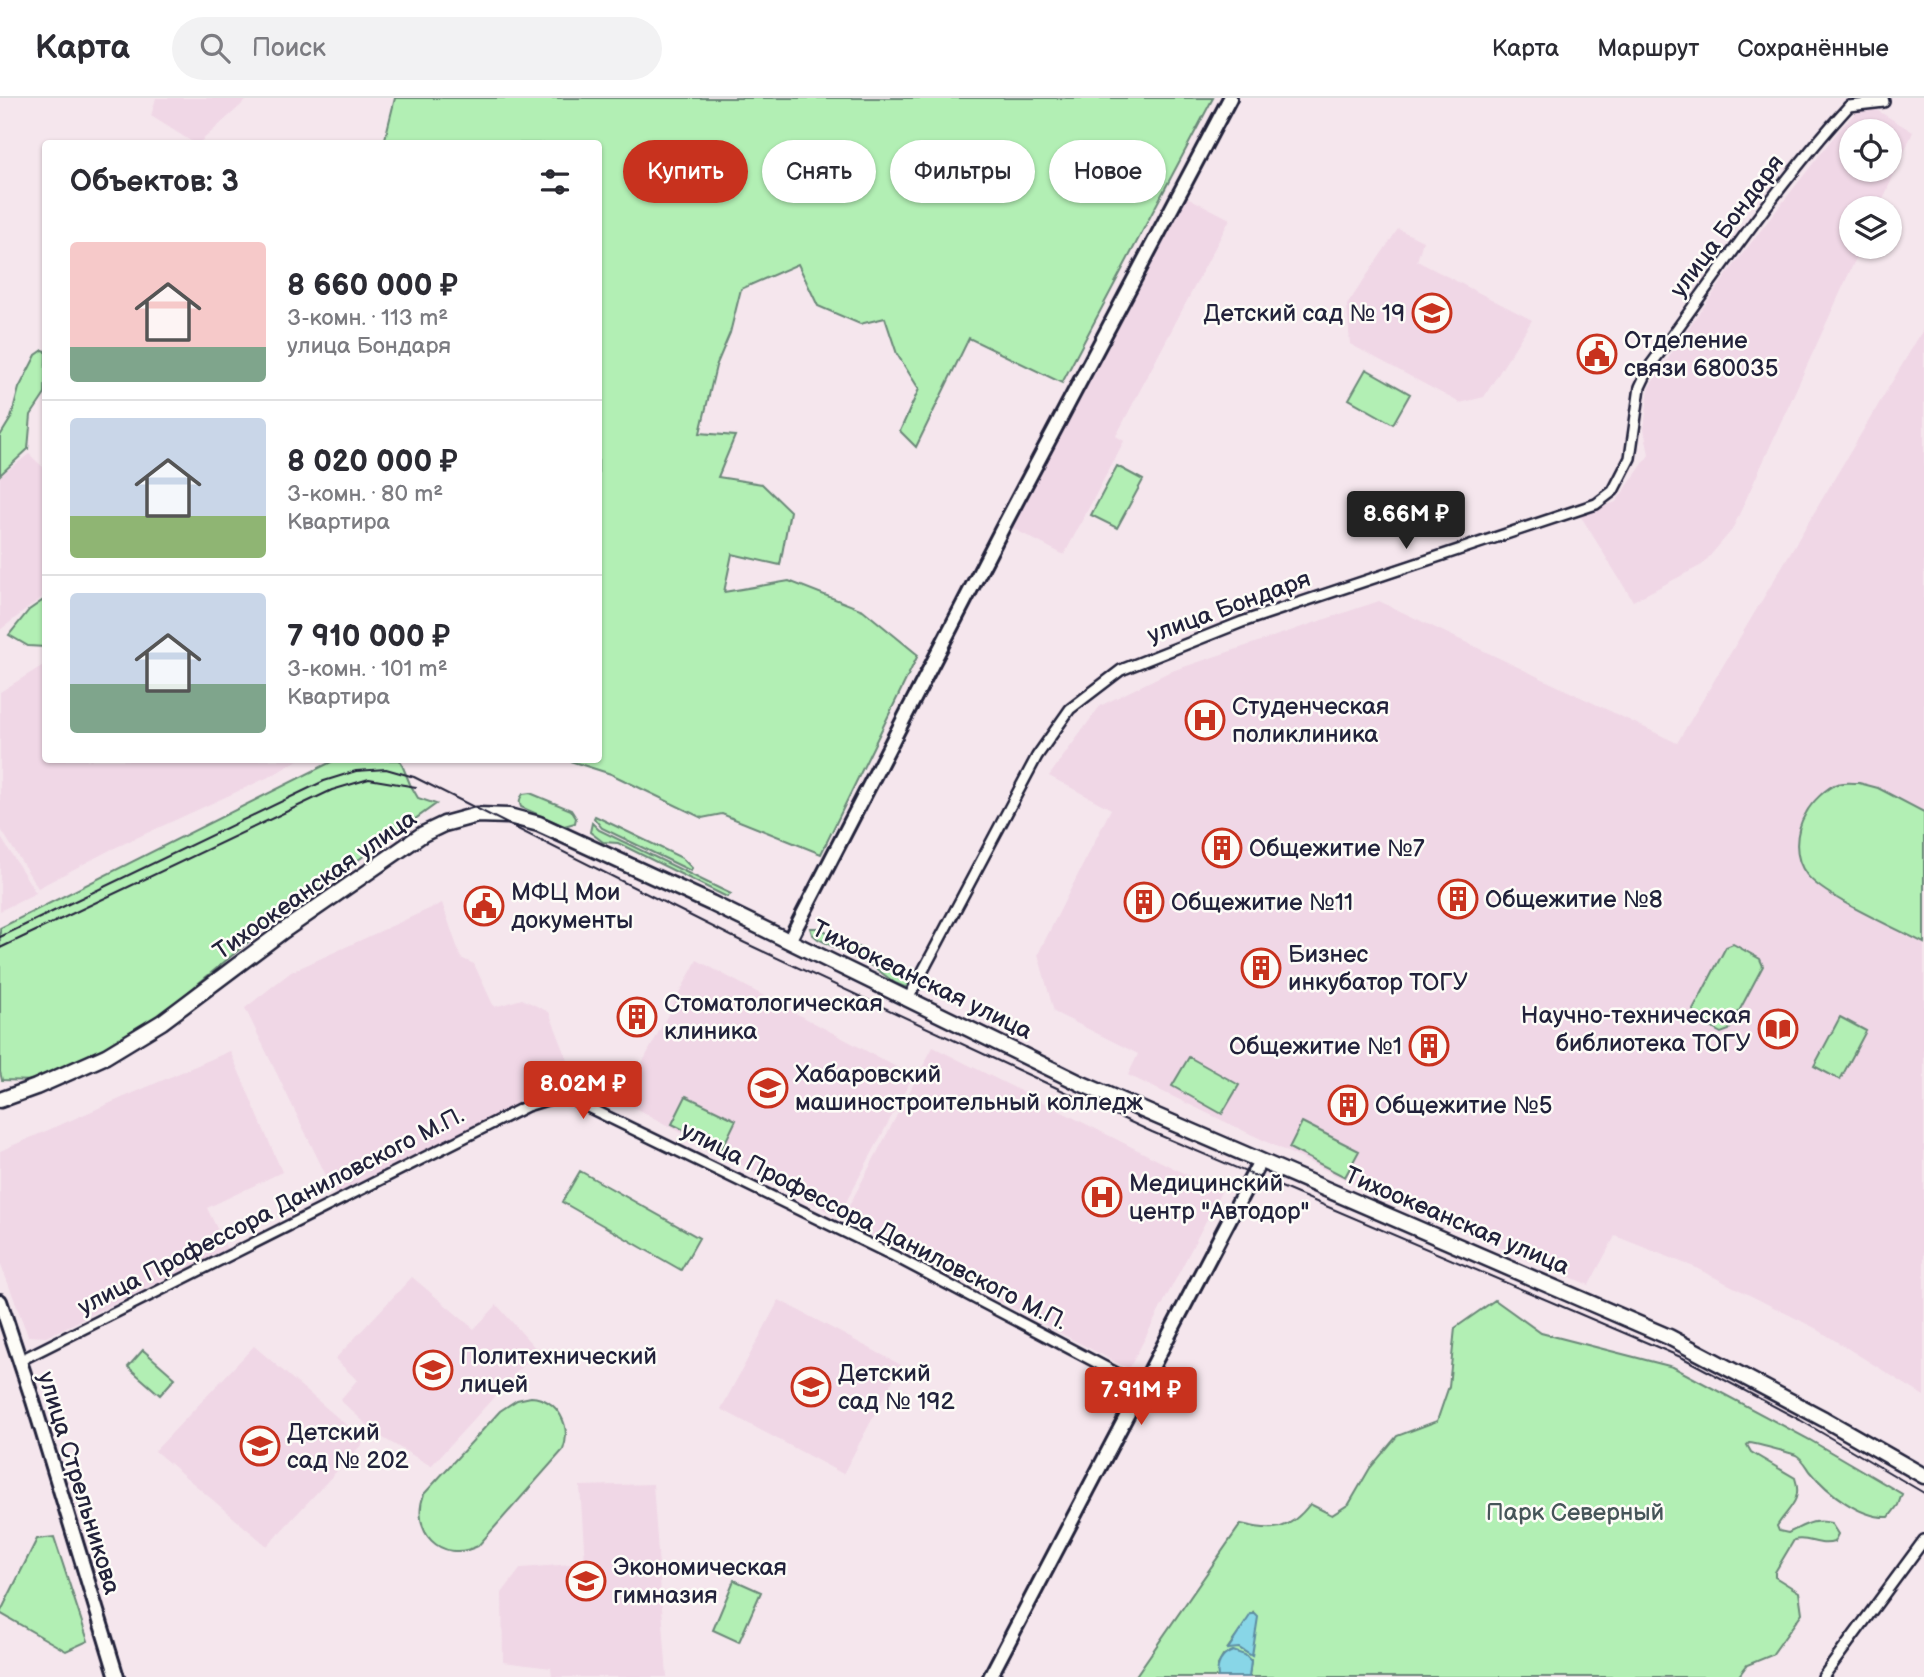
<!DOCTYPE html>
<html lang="ru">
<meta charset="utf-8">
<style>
body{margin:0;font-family:"Balsamiq Sans",sans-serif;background:#f2f2f3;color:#2b2b33;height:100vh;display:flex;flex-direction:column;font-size:26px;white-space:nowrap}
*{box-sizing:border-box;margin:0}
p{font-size:23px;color:#7c7c81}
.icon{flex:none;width:38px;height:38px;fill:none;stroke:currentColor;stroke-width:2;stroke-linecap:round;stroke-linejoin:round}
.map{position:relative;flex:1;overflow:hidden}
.details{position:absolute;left:42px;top:42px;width:560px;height:623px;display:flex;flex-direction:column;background:#fff;border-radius:7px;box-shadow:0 2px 5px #0004}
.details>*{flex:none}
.hud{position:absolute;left:623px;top:42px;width:665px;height:63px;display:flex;gap:14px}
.controls{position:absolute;left:1839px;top:21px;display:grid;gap:14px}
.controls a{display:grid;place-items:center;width:63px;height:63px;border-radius:50%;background:#fff;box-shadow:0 2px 5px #0004;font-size:35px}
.price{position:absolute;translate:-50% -60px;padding:0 16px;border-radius:7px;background:#c8321e;color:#fff;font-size:23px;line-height:46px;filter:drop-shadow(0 2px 4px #0008)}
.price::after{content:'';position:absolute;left:50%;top:42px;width:21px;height:16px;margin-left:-10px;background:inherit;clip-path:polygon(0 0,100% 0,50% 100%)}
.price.active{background:#222;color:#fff}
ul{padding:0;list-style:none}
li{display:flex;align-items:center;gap:21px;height:175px;padding:0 28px}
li+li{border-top:2px solid #e1e1e2}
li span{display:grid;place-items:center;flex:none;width:196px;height:140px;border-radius:7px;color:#555}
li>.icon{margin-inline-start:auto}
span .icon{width:84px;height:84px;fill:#fffc;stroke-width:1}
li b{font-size:30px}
h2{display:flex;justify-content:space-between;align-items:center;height:84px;padding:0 28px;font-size:30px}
.pill{padding:0 24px;border-radius:32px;background:#fff;box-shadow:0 2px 5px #0004;font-size:24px;line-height:63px}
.pill.active{background:#c8321e;color:#fff}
header{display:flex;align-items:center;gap:42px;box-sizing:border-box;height:98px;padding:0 35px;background:#fff;border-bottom:2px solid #e1e1e2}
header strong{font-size:33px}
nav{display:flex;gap:38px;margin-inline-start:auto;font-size:24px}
.search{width:490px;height:63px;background:#f2f2f3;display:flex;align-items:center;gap:18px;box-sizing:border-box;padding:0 24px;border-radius:38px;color:#7c7c81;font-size:26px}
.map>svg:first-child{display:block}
</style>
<header>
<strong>Карта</strong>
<div class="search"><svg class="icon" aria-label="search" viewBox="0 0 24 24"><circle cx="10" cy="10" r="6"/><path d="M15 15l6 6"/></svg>Поиск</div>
<nav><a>Карта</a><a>Маршрут</a><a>Сохранённые</a></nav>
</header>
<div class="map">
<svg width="1924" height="1579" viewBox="0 0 1924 1579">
<rect width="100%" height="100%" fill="#f5e6ed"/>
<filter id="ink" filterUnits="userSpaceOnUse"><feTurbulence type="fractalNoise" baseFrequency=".0143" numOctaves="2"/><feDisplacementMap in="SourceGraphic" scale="14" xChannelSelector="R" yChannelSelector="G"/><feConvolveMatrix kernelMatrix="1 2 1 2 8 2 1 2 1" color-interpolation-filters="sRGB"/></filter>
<g filter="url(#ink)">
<path fill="#f0d7e6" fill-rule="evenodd" d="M 156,0 L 249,0 L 198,46 L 194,45 L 151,18 Z
M 1865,5 L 1913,34 L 1879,110 L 1852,110 L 1852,149 L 1861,149 L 1732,432 L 1702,467 L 1633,503 L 1580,417 L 1616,404 L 1649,357 L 1644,331 L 1649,289 L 1693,223 L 1740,159 L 1840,31 ZM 1852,33 L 1890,33 L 1890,72 L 1852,72 Z
M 1183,97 L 1230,121 L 1116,338 L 1124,343 L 1064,457 L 1010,429 Z
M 1398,131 L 1423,143 L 1417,163 L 1532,222 L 1484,299 L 1460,305 L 1350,246 L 1347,207 Z
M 1924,230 L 1924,1298 L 1815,1230 L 1694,1169 L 1615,1138 L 1589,1187 L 1379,1098 L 1128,977 L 1138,956 L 1054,914 L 1038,856 L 1111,711 L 1049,678 L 1100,608 L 1169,574 L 1379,503 L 1677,645 Z
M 29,356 L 45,371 L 45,497 L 0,532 L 0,378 Z
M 45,566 L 46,662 L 298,662 L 273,677 L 110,752 L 38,790 L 0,730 L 0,594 Z
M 0,738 L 36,795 L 0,813 Z
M 442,805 L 461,860 L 474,866 L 494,909 L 522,901 L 549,914 L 569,965 L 561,986 L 335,1096 L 245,910 L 291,874 Z
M 697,862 L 913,978 L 838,1119 L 622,1003 Z
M 933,949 L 1221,1094 L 1129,1271 L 842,1121 Z
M 230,953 L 282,1074 L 207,1110 L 227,1151 L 46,1239 L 28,1238 L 0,1164 L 0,1053 Z
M 412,1179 L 474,1231 L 497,1207 L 537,1252 L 431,1368 L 378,1337 L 340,1302 L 357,1282 L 335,1261 Z
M 779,1202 L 901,1267 L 843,1376 L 721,1311 Z
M 254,1248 L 365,1343 L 267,1448 L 155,1353 Z
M 653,1386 L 667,1579 L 552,1579 L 551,1570 L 503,1564 L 502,1495 L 521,1470 L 585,1465 L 580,1388 Z"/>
<path fill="#b2efb4" stroke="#6a8878" stroke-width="2" fill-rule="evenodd" d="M 395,0 L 1213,0 L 1062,285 L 969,240 L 916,349 L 900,333 L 919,291 L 897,256 L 885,220 L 860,226 L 818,208 L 798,166 L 741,191 L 730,235 L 716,268 L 700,335 L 735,338 L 718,379 L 762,386 L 790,413 L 780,467 L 732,456 L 724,494 L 789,483 L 863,512 L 918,557 L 821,756 L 722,716 L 702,720 L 611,676 L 567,662 L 598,662 L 598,46 L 384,45 Z
M 43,252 L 46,253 L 45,296 L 31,317 L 28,351 L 0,377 L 0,338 L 11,320 L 19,290 L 36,257 Z
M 1366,271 L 1410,296 L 1393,326 L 1349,301 Z
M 1117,368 L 1143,382 L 1117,430 L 1091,417 Z
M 45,501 L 45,549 L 28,548 L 9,537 L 29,512 Z
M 335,662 L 400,662 L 410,686 L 418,700 L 436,706 L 276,821 L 170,909 L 121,943 L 74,968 L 36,983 L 2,982 L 0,974 L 0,830 Z
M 1859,685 L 1878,690 L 1924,714 L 1924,845 C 1896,830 1824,799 1807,777 C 1793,760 1795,733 1806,715 C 1811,705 1827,689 1837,686 C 1844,684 1852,685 1859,685 Z
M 530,695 L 571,712 L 576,720 L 575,725 L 564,728 L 521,709 C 519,704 519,701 523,696 Z
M 595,718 L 682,760 L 692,770 L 691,773 L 602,730 L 594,720 Z
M 592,725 L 599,732 L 731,796 L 727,799 L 618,745 L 603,744 L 590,734 Z
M 810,830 L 819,830 L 917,878 L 911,887 L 905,889 L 895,885 L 874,869 L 818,841 L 812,836 Z
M 1733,846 L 1760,861 L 1763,868 L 1729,932 L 1721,935 L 1696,921 L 1693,912 L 1726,849 Z
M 1840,919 L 1866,933 L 1840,982 L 1814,968 Z
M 1189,959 L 1239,987 L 1222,1016 L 1172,988 Z
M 686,998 L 736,1022 L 722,1051 L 672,1026 Z
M 1302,1024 L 1359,1053 L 1345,1079 L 1289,1050 Z
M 580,1073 L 699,1140 L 681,1172 L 562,1104 Z
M 1495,1202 L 1541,1235 L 1673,1269 L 1810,1342 L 1902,1396 L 1898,1407 L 1889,1419 C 1861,1421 1827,1394 1810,1373 C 1806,1367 1803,1361 1796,1357 C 1791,1355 1754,1345 1749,1345 L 1747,1347 L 1751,1354 L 1795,1380 C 1803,1403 1788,1410 1777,1428 L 1779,1433 L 1788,1435 C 1804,1428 1813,1420 1831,1425 L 1838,1436 L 1834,1444 C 1819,1449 1808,1438 1794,1442 L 1775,1474 L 1775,1479 L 1799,1494 L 1802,1515 L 1772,1557 L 1747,1567 L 1738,1579 L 1249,1579 L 1251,1562 L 1223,1558 L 1218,1567 L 1218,1579 L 1135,1579 L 1241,1426 C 1274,1434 1289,1433 1310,1406 L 1332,1417 L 1349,1406 L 1370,1370 L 1397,1338 L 1437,1323 L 1449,1288 L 1455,1230 ZM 1253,1515 L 1251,1557 L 1239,1550 L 1228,1550 Z
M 143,1252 L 175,1280 L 160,1297 L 128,1269 Z
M 531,1299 C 558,1301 572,1328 563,1352 L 478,1448 C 440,1466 410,1433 424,1396 L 500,1313 L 517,1302 Z
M 54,1439 L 88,1543 L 66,1553 L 0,1515 L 37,1441 Z
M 734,1482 L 761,1494 L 739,1544 L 713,1532 Z"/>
<path fill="#88d6e7" stroke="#5f8ea2" stroke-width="2" d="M 1251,1516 L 1255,1516 L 1258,1519 L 1252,1558 L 1239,1550 L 1228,1551 Z
M 1233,1553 L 1245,1557 L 1251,1563 L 1249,1579 L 1218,1579 C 1216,1567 1221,1557 1233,1553 Z"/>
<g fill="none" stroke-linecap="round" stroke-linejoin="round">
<defs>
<path id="street" d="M 908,901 L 1037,658 L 1070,611 L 1121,572 L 1242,524 L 1596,406 L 1613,393 L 1630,360 L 1640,289 L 1650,268 C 1715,180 1775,89 1849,8 L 1884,4 L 1883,0
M 19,1263 L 527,1008 L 563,997 L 894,1158 L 1143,1289
M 1823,1579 L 1924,1442"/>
<path id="secondary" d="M 789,843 L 1003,429 L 1230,0
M 0,1203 L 33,1303 L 117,1579
M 990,1579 L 1260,1063"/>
<path id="primary" d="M 0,1002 L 36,989 L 106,958 L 162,924 L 283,833 L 423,736 L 444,726 L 477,717 L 509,718 L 539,726 L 711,805 L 1080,985 L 1669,1239 L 1824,1321 L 1924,1378"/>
</defs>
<use href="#street" stroke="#22223b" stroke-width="14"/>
<use href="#secondary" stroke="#22223b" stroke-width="18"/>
<use href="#primary" stroke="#22223b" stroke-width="19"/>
<use href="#street" stroke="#fdfcf7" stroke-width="9"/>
<use href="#secondary" stroke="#fdfcf7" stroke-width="12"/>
<use href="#primary" stroke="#fdfcf7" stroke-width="14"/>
<path stroke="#22223b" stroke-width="2" d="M 0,839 L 324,683 L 356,673 L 386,671 L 414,679 L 745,845 L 1018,972 L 1152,1034 L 1683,1260 L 1800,1322 L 1924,1395
M 0,850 L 332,692 L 369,681 L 416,689"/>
</g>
</g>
<defs>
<symbol id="school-ring" viewBox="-11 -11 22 22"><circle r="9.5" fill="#fdfcf7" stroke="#c8321e" stroke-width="1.5"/><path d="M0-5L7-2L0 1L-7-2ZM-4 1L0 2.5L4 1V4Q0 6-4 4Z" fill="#c8321e"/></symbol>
<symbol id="civic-ring" viewBox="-11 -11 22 22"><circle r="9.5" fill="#fdfcf7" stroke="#c8321e" stroke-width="1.5"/><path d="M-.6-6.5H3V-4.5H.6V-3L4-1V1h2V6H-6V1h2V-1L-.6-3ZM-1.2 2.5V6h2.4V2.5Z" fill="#c8321e"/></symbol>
<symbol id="hospital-ring" viewBox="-11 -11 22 22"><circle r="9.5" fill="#fdfcf7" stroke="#c8321e" stroke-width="1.5"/><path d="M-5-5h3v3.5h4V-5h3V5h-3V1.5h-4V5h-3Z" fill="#c8321e"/></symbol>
<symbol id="building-ring" viewBox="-11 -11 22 22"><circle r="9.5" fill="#fdfcf7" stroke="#c8321e" stroke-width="1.5"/><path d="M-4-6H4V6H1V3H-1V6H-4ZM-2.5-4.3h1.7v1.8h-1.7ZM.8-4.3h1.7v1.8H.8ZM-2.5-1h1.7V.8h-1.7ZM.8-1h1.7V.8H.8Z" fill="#c8321e"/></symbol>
<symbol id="library-ring" viewBox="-11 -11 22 22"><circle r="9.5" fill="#fdfcf7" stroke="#c8321e" stroke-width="1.5"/><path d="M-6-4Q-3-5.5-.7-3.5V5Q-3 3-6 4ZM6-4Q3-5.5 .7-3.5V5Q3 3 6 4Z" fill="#c8321e"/></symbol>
<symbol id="university-ring" viewBox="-11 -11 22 22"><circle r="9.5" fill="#fdfcf7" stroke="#c8321e" stroke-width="1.5"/><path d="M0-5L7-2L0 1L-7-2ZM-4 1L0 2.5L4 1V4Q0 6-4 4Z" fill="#c8321e"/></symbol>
</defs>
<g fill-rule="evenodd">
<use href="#school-ring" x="1410" y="193" width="44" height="44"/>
<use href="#civic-ring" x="1575" y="234" width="44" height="44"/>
<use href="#hospital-ring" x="1183" y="600" width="44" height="44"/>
<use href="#building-ring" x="1200" y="728" width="44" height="44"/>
<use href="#building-ring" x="1436" y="779" width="44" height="44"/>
<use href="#building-ring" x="1122" y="782" width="44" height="44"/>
<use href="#civic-ring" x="462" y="786" width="44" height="44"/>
<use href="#building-ring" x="1239" y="848" width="44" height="44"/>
<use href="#building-ring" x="615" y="897" width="44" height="44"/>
<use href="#library-ring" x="1756" y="909" width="44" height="44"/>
<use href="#building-ring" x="1407" y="926" width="44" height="44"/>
<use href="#university-ring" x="746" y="968" width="44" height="44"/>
<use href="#building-ring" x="1326" y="985" width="44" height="44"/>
<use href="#hospital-ring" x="1080" y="1077" width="44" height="44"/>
<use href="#school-ring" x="411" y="1250" width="44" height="44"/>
<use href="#school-ring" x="789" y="1267" width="44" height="44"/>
<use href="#school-ring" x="238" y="1326" width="44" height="44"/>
<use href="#school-ring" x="564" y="1461" width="44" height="44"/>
</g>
<g text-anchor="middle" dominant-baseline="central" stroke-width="5" stroke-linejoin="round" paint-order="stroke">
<g font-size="24" fill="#22223b" stroke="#fdfcf7">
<text transform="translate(1727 128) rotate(-53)">улица Бондаря</text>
<text transform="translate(1229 509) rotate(-20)">улица Бондаря</text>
<text transform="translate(315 787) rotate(-35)">Тихоокеанская улица</text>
<text transform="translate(922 882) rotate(26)">Тихоокеанская улица</text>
<text transform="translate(271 1113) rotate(-27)">улица Профессора Даниловского М.П.</text>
<text transform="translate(1457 1123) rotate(23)">Тихоокеанская улица</text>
<text transform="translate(874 1128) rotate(27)">улица Профессора Даниловского М.П.</text>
<text transform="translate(79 1385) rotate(73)">улица Стрельникова</text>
</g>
<g font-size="24" fill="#22223b" stroke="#fdfcf7" text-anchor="start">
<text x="1405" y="215" text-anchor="end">Детский сад № 19</text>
<text x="1624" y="242">Отделение<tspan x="1624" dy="28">связи 680035</tspan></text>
<text x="1232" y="608">Студенческая<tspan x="1232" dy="28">поликлиника</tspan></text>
<text x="1249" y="750">Общежитие №7</text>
<text x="511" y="794">МФЦ Мои<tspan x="511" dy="28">документы</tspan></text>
<text x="1485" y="801">Общежитие №8</text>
<text x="1171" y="804">Общежитие №11</text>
<text x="1288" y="856">Бизнес<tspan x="1288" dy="28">инкубатор ТОГУ</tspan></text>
<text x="664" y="905">Стоматологическая<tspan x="664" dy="28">клиника</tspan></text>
<text x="1751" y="917" text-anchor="end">Научно-техническая<tspan x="1751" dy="28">библиотека ТОГУ</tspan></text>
<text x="1402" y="948" text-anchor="end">Общежитие №1</text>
<text x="795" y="976">Хабаровский<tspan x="795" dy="28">машиностроительный колледж</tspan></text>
<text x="1375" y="1007">Общежитие №5</text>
<text x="1129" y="1085">Медицинский<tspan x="1129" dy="28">центр "Автодор"</tspan></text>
<text x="460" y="1258">Политехнический<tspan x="460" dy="28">лицей</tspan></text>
<text x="838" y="1275">Детский<tspan x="838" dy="28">сад № 192</tspan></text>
<text x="287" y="1334">Детский<tspan x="287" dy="28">сад № 202</tspan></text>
<text x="613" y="1469">Экономическая<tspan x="613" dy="28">гимназия</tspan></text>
</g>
<g font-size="24" fill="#465559" stroke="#fdfcf7">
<text x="1575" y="1414">Парк Северный</text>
</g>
</g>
</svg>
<div class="controls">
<a><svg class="icon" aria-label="locate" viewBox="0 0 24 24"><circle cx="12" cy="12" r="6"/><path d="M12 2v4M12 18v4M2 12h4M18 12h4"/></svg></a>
<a><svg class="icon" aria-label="layers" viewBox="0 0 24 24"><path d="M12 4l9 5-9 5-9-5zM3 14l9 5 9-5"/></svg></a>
</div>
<b class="price active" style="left:1406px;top:453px">8.66M ₽</b>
<b class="price" style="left:583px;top:1023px">8.02M ₽</b>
<b class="price" style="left:1141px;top:1329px">7.91M ₽</b>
<div class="hud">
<a class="pill active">Купить</a>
<a class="pill">Снять</a>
<a class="pill">Фильтры</a>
<a class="pill">Новое</a>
</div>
<section class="details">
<h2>Объектов: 3<svg class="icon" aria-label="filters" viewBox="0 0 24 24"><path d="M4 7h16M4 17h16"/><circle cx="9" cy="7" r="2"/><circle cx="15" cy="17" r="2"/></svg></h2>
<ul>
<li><span style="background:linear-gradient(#f6c9c9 75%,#7fa58c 0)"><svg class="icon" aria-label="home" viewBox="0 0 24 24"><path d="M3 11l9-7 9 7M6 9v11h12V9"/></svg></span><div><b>8 660 000 ₽</b><p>3-комн. · 113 m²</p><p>улица Бондаря</p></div></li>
<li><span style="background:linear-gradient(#c9d6e8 70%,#8fb573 0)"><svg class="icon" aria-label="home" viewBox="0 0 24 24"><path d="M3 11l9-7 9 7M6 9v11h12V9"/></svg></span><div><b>8 020 000 ₽</b><p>3-комн. · 80 m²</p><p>Квартира</p></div></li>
<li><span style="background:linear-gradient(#c9d6e8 65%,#7fa58c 0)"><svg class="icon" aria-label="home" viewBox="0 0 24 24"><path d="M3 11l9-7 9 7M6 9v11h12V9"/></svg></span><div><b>7 910 000 ₽</b><p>3-комн. · 101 m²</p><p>Квартира</p></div></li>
</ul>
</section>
</div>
